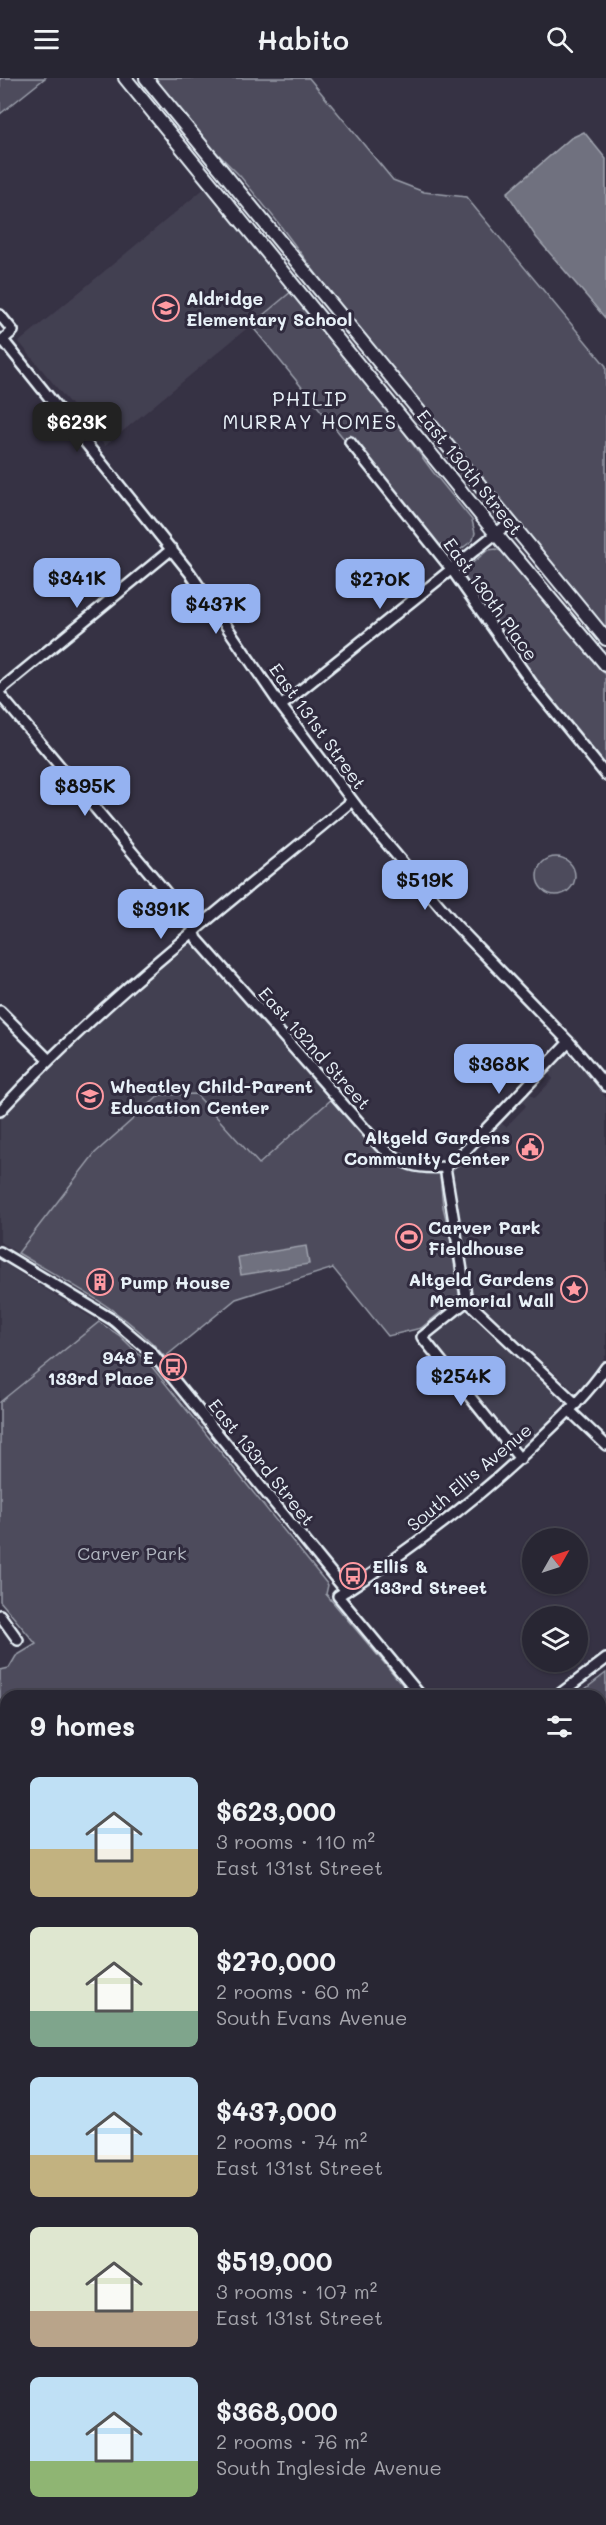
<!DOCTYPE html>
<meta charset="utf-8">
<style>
body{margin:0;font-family:Mali,sans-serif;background:#34323f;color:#f1f3f6;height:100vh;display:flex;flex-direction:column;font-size:22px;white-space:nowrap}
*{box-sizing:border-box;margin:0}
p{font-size:20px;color:#a5a5ac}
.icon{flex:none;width:33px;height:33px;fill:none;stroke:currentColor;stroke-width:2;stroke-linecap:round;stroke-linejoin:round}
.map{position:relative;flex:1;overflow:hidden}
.side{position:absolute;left:0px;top:1612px;width:606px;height:836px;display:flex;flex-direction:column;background:#282633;border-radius:18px 18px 0 0;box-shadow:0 2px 4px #0004,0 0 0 2px #44434e}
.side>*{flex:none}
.needle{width:39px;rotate:51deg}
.tools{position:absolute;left:522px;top:1450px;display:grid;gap:12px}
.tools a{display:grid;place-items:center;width:66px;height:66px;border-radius:50%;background:#282633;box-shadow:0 2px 4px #0004,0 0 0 2px #44434e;font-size:30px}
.price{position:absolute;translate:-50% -51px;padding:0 14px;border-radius:12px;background:#95b2f1;color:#111;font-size:20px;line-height:39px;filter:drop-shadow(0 2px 3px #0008)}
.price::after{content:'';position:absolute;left:50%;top:36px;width:18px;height:14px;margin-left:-9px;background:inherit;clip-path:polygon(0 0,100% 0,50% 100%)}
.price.current{background:#222;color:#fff}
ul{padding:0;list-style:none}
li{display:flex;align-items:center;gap:18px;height:150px;padding:0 30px}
li span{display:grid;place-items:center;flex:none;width:168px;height:120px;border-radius:9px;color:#555}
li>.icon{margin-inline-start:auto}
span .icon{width:72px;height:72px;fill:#fffc;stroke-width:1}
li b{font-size:26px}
h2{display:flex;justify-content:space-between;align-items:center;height:72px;padding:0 30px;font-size:26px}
header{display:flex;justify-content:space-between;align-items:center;height:78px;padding:0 30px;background:#282633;font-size:27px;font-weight:600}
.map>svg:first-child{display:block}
</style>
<header><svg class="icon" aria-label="menu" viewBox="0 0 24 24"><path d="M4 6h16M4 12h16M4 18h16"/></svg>Habito<svg class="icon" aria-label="search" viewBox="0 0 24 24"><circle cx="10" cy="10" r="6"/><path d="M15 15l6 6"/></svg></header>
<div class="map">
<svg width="606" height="2447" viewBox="0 0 606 2447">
<rect width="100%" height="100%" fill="#363244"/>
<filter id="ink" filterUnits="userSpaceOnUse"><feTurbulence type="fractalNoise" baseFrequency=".0167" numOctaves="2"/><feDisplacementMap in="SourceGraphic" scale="12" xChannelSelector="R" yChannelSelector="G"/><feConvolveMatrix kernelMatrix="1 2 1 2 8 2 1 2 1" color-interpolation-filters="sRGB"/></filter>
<g filter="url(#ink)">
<path fill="#433f51" d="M 206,109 L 292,213 L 105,368 L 19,264 Z
M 192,862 L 334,1019 L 259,1086 L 196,1016 L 95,1075 L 18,1175 L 0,1164 L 0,1040 L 58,979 L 96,943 Z
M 568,975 L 585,991 L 606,1020 L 606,1277 L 581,1310 L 573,1312 L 478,1224 L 473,1214 L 453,1098 L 453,1092 L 458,1085 L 462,1081 L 469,1087 L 491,1064 L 486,1058 L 500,1044 L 506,1049 L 526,1028 L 521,1022 L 528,1015 L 535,1020 L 553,1001 L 548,995 Z
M 0,1183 L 99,1244 L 0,1324 Z
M 465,1232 L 563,1323 L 563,1328 L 523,1369 L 519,1368 L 432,1260 Z
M 0,2228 L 6,2233 L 6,2442 L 142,2442 L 144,2447 L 0,2447 Z"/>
<path fill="#4d4b5c" stroke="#9a9eaa" stroke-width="1.5" d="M 0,0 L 45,0 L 0,36 Z
M 154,0 L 309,0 L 393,102 L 424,114 L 466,119 L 606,288 L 606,553 L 338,225 L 276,142 L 240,98 L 203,61 Z
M 292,213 L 371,309 L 433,394 L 472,442 L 475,455 L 473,462 L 452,478 L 443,474 L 350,357 L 344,361 L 251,247 Z
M 496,471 L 503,474 L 509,480 L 606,597 L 606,691 L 555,629 L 465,501 L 464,492 L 488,472 Z
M537 798a19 19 0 1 1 38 0a19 19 0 1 1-38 0Z
M 196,1016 L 259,1086 L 334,1019 L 379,1070 L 438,1093 L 440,1097 L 443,1129 L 449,1153 L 459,1216 L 457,1221 L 421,1250 L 388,1258 L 333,1190 L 236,1221 L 165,1279 C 126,1233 70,1206 18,1175 L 95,1075 L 160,1017 Z
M 99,1244 L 120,1258 L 152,1289 L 328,1507 L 326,1516 L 412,1618 L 6,1618 L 6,2008 L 0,2005 L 0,1592 L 9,1590 L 16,1578 L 36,1566 L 0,1523 L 0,1324 Z
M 606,1595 L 606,2447 L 354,2447 L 353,2442 L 600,2442 L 600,1618 L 576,1618 Z"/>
<path fill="#70717f" stroke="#a0a4af" stroke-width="1.5" d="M 584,54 L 606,81 L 606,241 L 536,159 L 507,115 L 571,60 Z
M 306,1168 L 309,1186 L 241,1197 L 238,1179 Z
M 0,2005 L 6,2008 L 6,2233 L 0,2228 Z
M 142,2442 L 353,2442 L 354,2447 L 144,2447 Z"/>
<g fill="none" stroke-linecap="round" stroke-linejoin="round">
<defs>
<path id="minor" d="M 0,237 L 13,253 L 0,264
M 3,262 L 190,495 L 281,628 L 370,746 L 455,846 L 569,964 L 606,1008
M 350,364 L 452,492 L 536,611 L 606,697
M 0,612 L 172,471
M 0,617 L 191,844 L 197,861 L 380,1068 C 404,1087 415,1091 445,1089 L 467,1223 L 576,1326
M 281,628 L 509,445
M 0,933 L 48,981
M 0,1033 C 107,917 231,824 352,723
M 445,1089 L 465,1073 L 569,964
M 0,1174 L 113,1242 L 152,1275 L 346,1513
M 467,1223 L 422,1259 L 520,1381
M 570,1333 L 606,1367
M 0,1537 L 18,1562
M 421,1618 L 338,1518 C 412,1471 482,1418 544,1357 C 566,1336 588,1315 606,1289
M 557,1618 L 606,1581"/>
<path id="major" d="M 125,0 L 496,456 L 606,587
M 146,0 L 606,561"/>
</defs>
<use href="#minor" stroke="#e8f1f8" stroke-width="14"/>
<use href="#major" stroke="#e8f1f8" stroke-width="16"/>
<use href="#minor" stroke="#2f2a3d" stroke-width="9"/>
<use href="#major" stroke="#2f2a3d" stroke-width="12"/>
</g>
</g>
<defs>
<symbol id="school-ring" viewBox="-11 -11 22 22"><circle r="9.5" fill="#2f2a3d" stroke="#ff9aa2" stroke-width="1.5"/><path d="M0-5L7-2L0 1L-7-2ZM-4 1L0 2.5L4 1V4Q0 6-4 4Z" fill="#ff9aa2"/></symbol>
<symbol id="civic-ring" viewBox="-11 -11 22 22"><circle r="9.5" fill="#2f2a3d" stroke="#ff9aa2" stroke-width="1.5"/><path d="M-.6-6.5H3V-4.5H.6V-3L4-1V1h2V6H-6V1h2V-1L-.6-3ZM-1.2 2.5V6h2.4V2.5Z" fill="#ff9aa2"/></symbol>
<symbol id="stadium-ring" viewBox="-11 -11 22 22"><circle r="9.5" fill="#2f2a3d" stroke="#ff9aa2" stroke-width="1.5"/><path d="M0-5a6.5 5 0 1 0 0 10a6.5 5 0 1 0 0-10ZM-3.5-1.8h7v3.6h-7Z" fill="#ff9aa2"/></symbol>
<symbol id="building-ring" viewBox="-11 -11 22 22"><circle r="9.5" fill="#2f2a3d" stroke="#ff9aa2" stroke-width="1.5"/><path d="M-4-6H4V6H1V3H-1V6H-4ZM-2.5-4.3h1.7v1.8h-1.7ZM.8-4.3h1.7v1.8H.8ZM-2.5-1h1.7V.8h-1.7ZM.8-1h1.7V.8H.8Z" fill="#ff9aa2"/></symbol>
<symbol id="sight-ring" viewBox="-11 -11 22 22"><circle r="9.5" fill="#2f2a3d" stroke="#ff9aa2" stroke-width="1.5"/><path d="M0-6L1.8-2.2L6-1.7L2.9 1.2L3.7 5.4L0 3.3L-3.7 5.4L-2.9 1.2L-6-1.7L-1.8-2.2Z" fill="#ff9aa2"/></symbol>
<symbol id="bus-ring" viewBox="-11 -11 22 22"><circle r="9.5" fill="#2f2a3d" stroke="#ff9aa2" stroke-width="1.5"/><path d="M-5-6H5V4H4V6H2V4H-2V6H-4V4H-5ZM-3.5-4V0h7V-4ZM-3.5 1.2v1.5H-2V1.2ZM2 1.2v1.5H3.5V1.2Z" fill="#ff9aa2"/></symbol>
</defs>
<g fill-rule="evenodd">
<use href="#school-ring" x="151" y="215" width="30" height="30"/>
<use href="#school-ring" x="75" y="1003" width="30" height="30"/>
<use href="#civic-ring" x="515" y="1054" width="30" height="30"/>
<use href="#stadium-ring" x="394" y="1144" width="30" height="30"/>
<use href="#building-ring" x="85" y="1189" width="30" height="30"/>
<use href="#sight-ring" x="559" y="1196" width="30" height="30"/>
<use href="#bus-ring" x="158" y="1274" width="30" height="30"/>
<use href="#bus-ring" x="338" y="1483" width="30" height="30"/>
</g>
<g text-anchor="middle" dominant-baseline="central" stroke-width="6" stroke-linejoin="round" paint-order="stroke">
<g font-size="18" font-weight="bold" fill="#e8f1f8" stroke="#2f2a3d" text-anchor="start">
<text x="186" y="220">Aldridge<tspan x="186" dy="21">Elementary School</tspan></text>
<text x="110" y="1008">Wheatley Child-Parent<tspan x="110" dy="21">Education Center</tspan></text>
<text x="510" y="1059" text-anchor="end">Altgeld Gardens<tspan x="510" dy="21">Community Center</tspan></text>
<text x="428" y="1149">Carver Park<tspan x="428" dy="21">Fieldhouse</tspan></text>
<text x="554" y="1201" text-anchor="end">Altgeld Gardens<tspan x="554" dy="21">Memorial Wall</tspan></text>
<text x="120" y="1204">Pump House</text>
<text x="154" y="1279" text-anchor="end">948 E<tspan x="154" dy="21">133rd Place</tspan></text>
<text x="372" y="1488">Ellis &amp;<tspan x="372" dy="21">133rd Street</tspan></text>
</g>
<g font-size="18" fill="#e8f1f8" stroke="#2f2a3d">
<text transform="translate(470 394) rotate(51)">East 130th Street</text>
<text transform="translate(491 521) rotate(54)">East 130th Place</text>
<text transform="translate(318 648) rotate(54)">East 131st Street</text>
<text transform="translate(315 970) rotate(48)">East 132nd Street</text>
<text transform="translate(262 1384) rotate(51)">East 133rd Street</text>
<text transform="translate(469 1399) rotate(-40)">South Ellis Avenue</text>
</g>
<g font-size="18" fill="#b2b7c1" stroke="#2f2a3d">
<text x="132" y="1475">Carver Park</text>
</g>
<g font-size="20" letter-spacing="1.5" fill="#e8f1f8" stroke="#2f2a3d">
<text x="310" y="320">PHILIP<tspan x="310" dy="23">MURRAY HOMES</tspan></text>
</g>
</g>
</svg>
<div class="tools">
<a><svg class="needle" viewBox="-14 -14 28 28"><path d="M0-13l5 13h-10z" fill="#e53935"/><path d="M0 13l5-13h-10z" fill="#a5a5ac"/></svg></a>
<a><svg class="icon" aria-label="layers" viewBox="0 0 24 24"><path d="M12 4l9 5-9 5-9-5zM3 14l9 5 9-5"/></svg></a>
</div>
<b class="price current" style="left:77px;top:375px">$623K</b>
<b class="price" style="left:77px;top:531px">$341K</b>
<b class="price" style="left:380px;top:532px">$270K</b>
<b class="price" style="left:216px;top:557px">$437K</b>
<b class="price" style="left:85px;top:739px">$895K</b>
<b class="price" style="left:425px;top:833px">$519K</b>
<b class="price" style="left:161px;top:862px">$391K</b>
<b class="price" style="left:499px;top:1017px">$368K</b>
<b class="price" style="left:461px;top:1329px">$254K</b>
<section class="side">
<h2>9 homes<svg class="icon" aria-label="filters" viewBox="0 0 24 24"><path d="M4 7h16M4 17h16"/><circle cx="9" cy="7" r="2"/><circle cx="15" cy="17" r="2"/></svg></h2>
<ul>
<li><span style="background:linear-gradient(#bfe0f5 60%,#c2b280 0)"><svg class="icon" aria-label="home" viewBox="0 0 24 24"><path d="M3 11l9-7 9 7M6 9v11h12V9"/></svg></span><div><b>$623,000</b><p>3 rooms · 110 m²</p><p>East 131st Street</p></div></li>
<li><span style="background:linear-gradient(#dfe7d0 70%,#7fa58c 0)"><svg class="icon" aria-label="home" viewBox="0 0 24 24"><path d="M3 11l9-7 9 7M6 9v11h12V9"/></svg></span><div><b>$270,000</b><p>2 rooms · 60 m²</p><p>South Evans Avenue</p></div></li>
<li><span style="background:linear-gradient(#bfe0f5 65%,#c2b280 0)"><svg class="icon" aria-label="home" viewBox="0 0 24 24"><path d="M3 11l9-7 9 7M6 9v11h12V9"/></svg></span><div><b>$437,000</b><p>2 rooms · 74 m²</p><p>East 131st Street</p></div></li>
<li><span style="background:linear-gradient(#dfe7d0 70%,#b9a48a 0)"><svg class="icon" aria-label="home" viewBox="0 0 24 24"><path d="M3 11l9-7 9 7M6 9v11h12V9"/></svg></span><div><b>$519,000</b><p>3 rooms · 107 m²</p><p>East 131st Street</p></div></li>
<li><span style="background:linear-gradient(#bfe0f5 70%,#8fb573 0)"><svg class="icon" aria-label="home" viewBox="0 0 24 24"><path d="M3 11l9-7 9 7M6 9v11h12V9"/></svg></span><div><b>$368,000</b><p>2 rooms · 76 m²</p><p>South Ingleside Avenue</p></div></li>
</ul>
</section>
</div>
